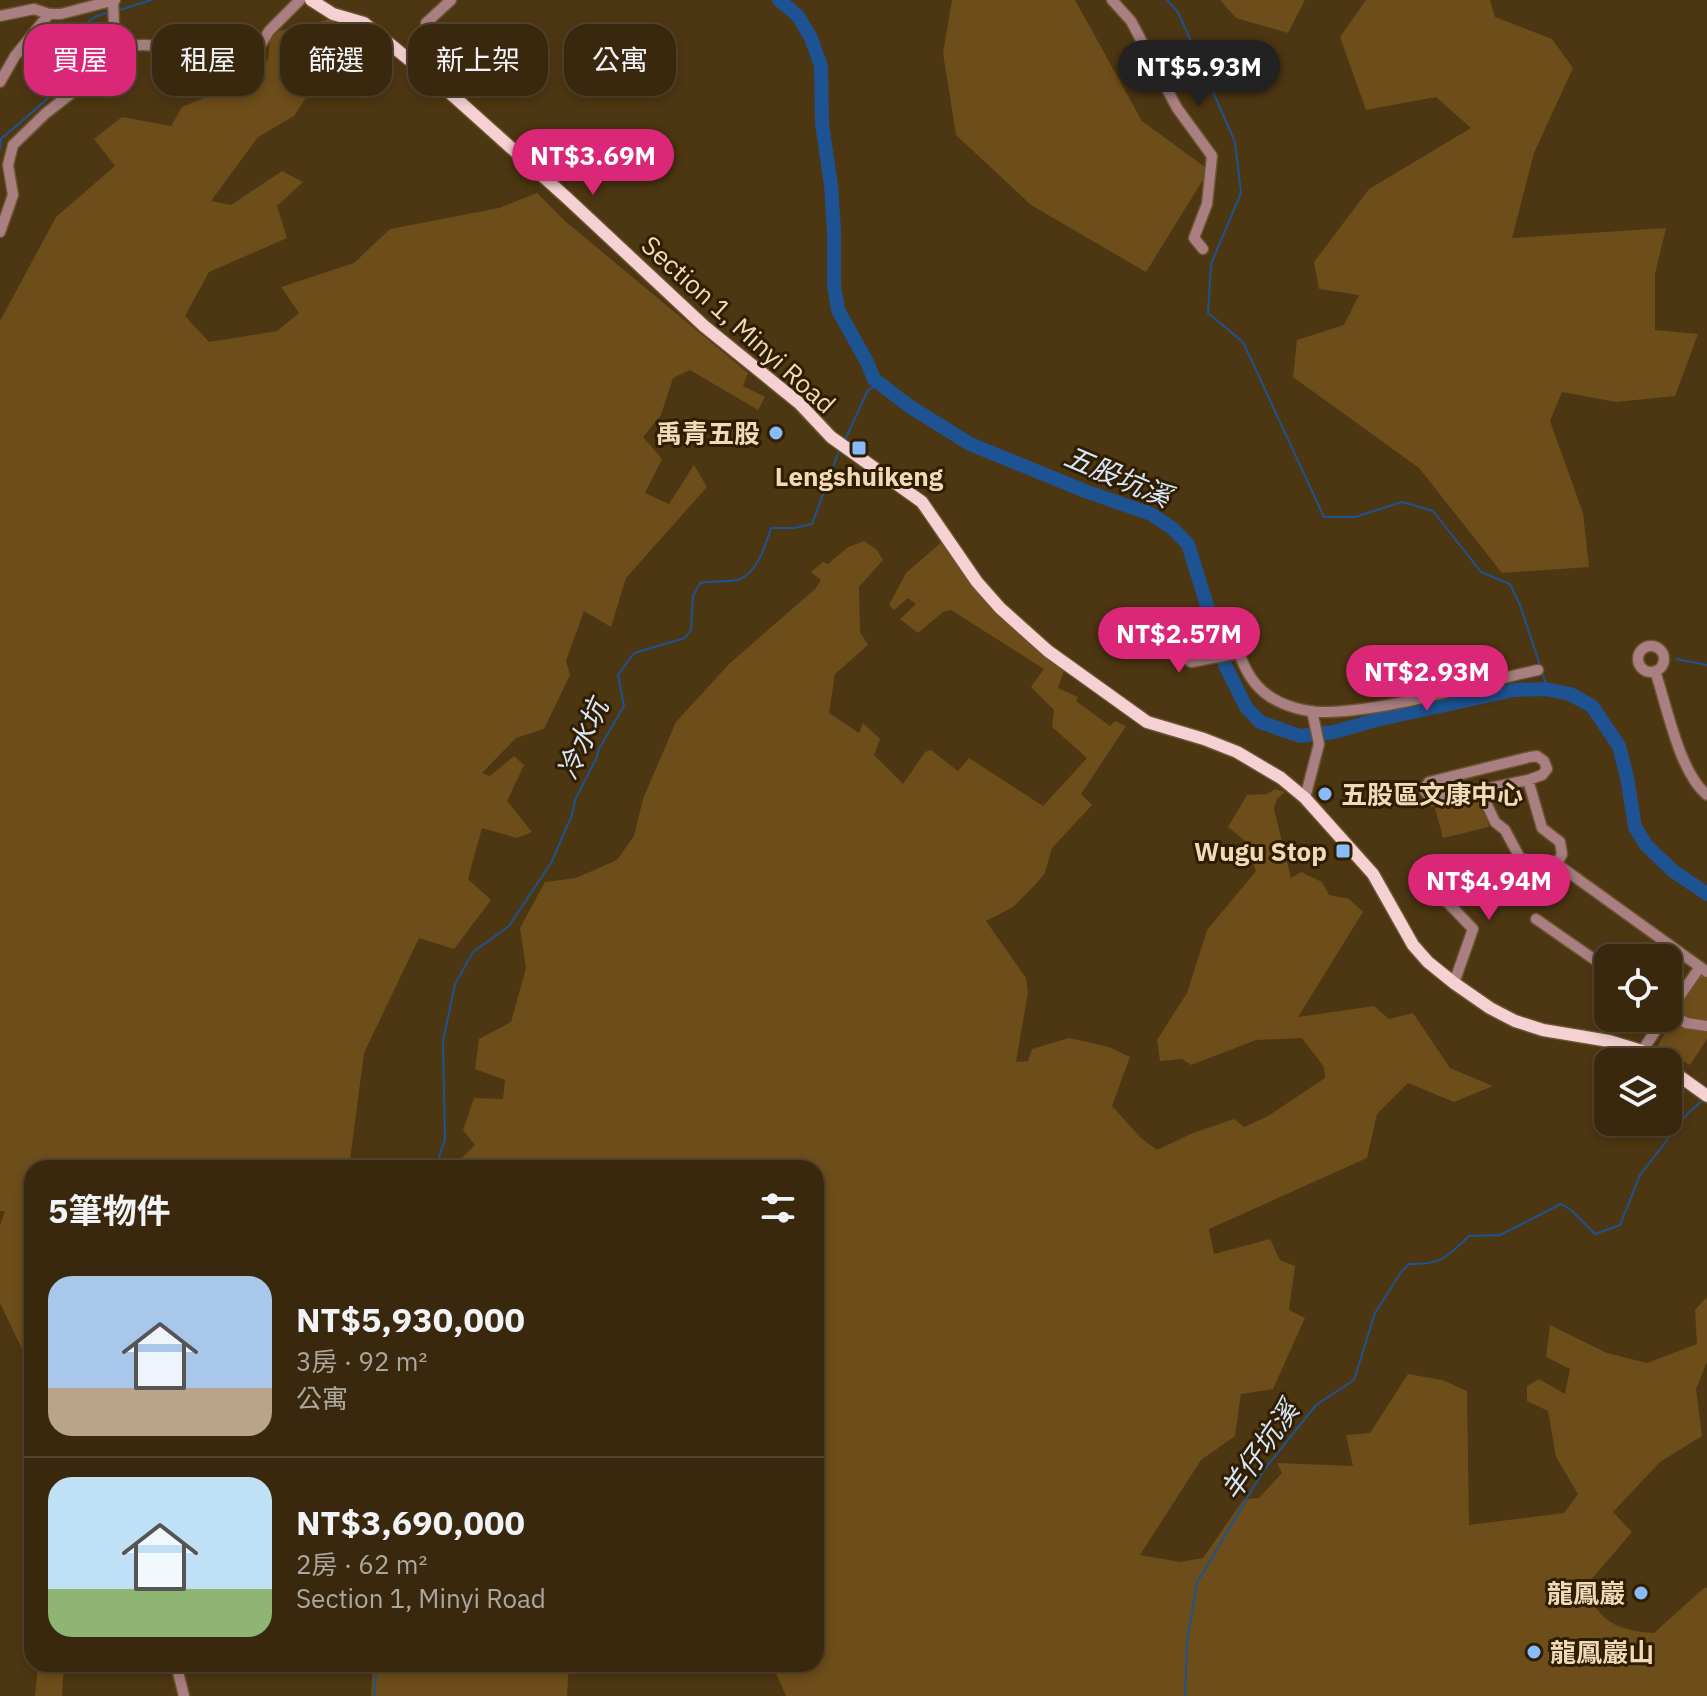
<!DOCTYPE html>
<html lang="zh-TW">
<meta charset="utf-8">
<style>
body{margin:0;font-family:"IBM Plex Sans","Noto Sans TC",sans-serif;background:#45341c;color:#f1f3f6;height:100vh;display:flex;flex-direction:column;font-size:30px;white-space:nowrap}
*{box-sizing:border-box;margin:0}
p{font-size:26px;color:#aba69e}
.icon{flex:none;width:44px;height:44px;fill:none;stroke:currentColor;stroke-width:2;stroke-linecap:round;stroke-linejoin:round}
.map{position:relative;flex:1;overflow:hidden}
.side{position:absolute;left:24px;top:1160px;width:800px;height:512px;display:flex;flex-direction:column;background:#3a280e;border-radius:24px;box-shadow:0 4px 12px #0003,0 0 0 2px #54442e}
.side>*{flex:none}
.banner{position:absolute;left:24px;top:24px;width:800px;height:72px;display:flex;gap:16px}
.controls{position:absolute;left:1594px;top:944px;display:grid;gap:16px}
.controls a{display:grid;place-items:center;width:88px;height:88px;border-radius:16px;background:#3a280e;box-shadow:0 4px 12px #0003,0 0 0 2px #54442e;font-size:40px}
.price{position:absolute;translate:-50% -68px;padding:0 18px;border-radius:28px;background:#db2777;color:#fff;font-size:26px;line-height:52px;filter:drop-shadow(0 2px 4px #0008)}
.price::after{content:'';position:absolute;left:50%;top:48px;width:24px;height:18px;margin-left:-12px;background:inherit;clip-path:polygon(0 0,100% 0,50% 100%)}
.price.selected{background:#222;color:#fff}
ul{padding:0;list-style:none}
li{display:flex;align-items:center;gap:24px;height:200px;padding:0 24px}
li+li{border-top:2px solid #54442e}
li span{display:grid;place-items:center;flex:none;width:224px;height:160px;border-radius:24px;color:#555}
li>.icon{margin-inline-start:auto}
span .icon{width:96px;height:96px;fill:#fffc;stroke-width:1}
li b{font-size:34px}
h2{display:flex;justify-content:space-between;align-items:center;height:96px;padding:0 24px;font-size:34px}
.tag{padding:0 28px;border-radius:24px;background:#3a280e;box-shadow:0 4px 12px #0003,0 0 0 2px #54442e;font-size:28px;line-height:72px}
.tag.selected{background:#db2777;color:#fff}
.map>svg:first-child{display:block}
</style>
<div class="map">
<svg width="1707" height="1696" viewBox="0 0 1707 1696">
<rect width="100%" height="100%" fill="#4d3612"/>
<path fill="#6d4d1a" d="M 952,0 L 1075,0 L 1142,121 L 1209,170 L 1146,272 L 1031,205 L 956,135 L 943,53 Z
M 1220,0 L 1305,0 L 1288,33 L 1236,18 Z
M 1366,0 L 1490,0 L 1495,17 L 1552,39 L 1573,68 L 1534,153 L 1512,238 L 1666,228 L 1655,274 L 1655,330 L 1698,334 L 1675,396 L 1616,402 L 1562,392 L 1550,421 L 1583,513 L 1589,567 L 1502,573 L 1419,468 L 1293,377 L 1297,340 L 1344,325 L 1359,295 L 1319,289 L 1314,262 L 1369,189 L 1471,128 L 1436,97 L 1366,110 L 1340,37 Z
M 331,19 L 373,46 L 329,62 L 294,116 L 258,137 L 211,201 L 231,205 L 282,171 L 303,182 L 277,206 L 287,238 L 209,272 L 185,316 L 209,342 L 277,331 L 299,313 L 281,287 L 354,263 L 390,229 L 499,208 L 537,193 L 565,221 L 748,373 L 743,386 L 765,397 L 758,410 L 690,370 L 673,378 L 661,415 L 643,437 L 662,459 L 645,493 L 669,504 L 694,465 L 707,487 L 626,578 L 611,627 L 584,611 L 566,661 L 570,675 L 544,729 L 516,738 L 482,773 L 490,776 L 514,756 L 524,765 L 507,801 L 532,832 L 517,838 L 482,828 L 468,879 L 491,900 L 454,949 L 419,938 L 364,1053 L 349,1168 L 32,1168 L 32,1370 L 0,1303 L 0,1225 L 5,1211 L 0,1211 L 0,321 L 56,217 L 115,166 L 94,139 L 122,117 L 171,126 L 182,107 L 223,90 L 268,60 L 270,40 L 278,31 Z
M 945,539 L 971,586 L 1064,671 L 1058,688 L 1078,697 L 1076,701 L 1110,726 L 1115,721 L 1126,726 L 1081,794 L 1092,805 L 1052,848 L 1045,873 L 1034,886 L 1013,907 L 986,921 L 1026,978 L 1028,992 L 1016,1062 L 1028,1061 L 1032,1049 L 1069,1038 L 1109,1047 L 1130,1057 L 1112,1106 L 1141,1138 L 1157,1150 L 1193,1133 L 1234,1119 L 1244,1127 L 1268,1116 L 1325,1078 L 1324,1067 L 1302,1038 L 1256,1040 L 1191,1065 L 1182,1059 L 1160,1061 L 1157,1040 L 1187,993 L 1207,930 L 1256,871 L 1244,840 L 1228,827 L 1247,795 L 1267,794 L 1275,789 L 1285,792 L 1277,799 L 1274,809 L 1291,878 L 1301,872 L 1322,882 L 1329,895 L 1349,899 L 1363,912 L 1298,1017 L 1374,1006 L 1389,1019 L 1413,1013 L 1450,1068 L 1493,1086 L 1454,1102 L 1408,1083 L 1377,1114 L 1367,1158 L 1209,1229 L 1214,1254 L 1270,1239 L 1280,1260 L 1295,1266 L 1289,1310 L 1305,1318 L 1273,1389 L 1241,1394 L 1235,1436 L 1201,1460 L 1140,1555 L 1180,1562 L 1203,1558 L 1244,1499 L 1259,1498 L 1282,1473 L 1277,1463 L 1353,1466 L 1346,1435 L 1370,1433 L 1408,1374 L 1442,1380 L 1467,1391 L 1469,1525 L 1564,1513 L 1578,1494 L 1556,1457 L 1548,1411 L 1527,1401 L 1527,1386 L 1539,1379 L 1565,1394 L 1570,1369 L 1546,1357 L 1550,1325 L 1607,1353 L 1647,1363 L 1697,1344 L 1695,1310 L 1707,1297 L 1707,1362 L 1696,1389 L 1702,1436 L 1660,1462 L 1613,1512 L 1632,1532 L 1585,1587 C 1600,1623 1617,1630 1654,1633 L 1705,1587 L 1707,1588 L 1707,1696 L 786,1696 L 772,1664 L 816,1664 L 816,1168 L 452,1168 L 475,1145 L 463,1130 L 474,1098 L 503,1099 L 505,1080 L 475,1069 L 479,1039 L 511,1022 L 526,968 L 520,928 L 545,882 L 576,878 L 617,860 L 634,836 L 643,799 L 676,722 L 730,663 L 815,589 L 821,580 L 811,572 L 823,562 L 828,564 L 848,547 L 864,541 L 877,550 L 883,560 L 859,587 L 860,632 L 868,645 L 835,674 L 829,713 L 859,733 L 863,723 L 880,739 L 874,755 L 903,784 L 925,752 L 931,750 L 958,771 L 969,758 L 1043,806 L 1087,758 L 1052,727 L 1054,710 L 1031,687 L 1044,669 L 951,610 L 943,612 L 918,633 L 900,619 L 916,604 L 908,598 L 894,610 L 889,605 L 906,573 Z
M 1481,796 L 1489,827 L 1443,838 L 1435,808 Z
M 1700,975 L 1707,975 L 1707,1039 L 1690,1065 L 1657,1047 Z
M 1668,1082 L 1685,1092 L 1668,1116 Z
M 38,1664 L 64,1664 L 62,1696 L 35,1696 Z
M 373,1664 L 569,1664 L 567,1696 L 371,1696 Z"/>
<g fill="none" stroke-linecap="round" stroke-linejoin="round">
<path stroke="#1d5392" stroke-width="2" d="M 1167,0 L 1178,12 L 1235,142 L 1241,193 L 1211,264 L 1208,313 L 1243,342 L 1324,517 L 1355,517 L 1402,502 L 1433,511 L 1481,572 L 1510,584 L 1520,605 L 1540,665
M 117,11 L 151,0
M 0,149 L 1,139 C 16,126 63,88 69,74 C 81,45 73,18 111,12
M 844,442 L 868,390 L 881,384
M 1676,659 L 1707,665
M 1542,672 L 1548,690
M 435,1168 L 445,1140 L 443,1041 L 455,984 L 473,952 L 509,926 L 551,863 L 572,815 L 575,800 L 597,757 L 599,749 L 624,706 L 618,675 L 634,653 L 685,638 L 691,630 L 693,596 L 700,583 C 713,580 729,583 740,579 C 757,573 766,544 771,528 L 794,528 L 812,524 L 839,451
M 374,1696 L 377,1664
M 1185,1696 L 1187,1642 L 1197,1583 L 1263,1471 L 1316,1405 L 1354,1380 L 1375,1313 L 1401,1272 L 1409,1264 C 1441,1265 1447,1257 1469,1236 L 1500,1235 L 1561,1204 L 1571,1210 L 1595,1234 L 1620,1225 L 1640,1175 L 1688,1113 L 1703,1100"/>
<path stroke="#1d5392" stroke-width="14" d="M 779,0 L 798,16 L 811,38 L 821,66 L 822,124 L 831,185 L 834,231 L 834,285 L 838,310 L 867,362 L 874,379 L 909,406 L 970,444 L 1085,491 L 1151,514 L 1172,528 L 1188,544 L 1226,667 L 1246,707 L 1260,722 L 1300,736 L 1334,732 L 1376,720 L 1514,690 L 1545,689 L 1570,694 L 1592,706 L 1619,746 L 1627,777 L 1635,827 L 1646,845 L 1673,871 L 1707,894"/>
<defs>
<path id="minor" d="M 1112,0 L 1131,21 L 1177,108 L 1212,156 L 1207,204 L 1194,238 L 1203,249
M 0,16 L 34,9 L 49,14
M 260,46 L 269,31 L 300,0
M 115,49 C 158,39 159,47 194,70
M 419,69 L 430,46 L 426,23 L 451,0
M 0,82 L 15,56 L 49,14 L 61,14 L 115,0
M 0,232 L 13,195 L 8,165 L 13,145 L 46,113 L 77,89 L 92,65 L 115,49 L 113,0
M 1157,636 L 1191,662 L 1239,653 C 1244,667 1252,683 1265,693 C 1281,706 1307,713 1328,712 C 1393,710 1473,684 1538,670
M1638 659a13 13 0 1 1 26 0a13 13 0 1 1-26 0Z
M 1655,671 C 1667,706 1679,772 1707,795
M 1480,790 L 1528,780
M 1305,798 L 1319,744 L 1312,711
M 1557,864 L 1545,866 L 1520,858 L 1505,830 L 1495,822 L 1480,790 L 1432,800 L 1424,790 L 1429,782 L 1530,757 L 1537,756 L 1544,761 L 1547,769 L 1542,775 L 1528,780 L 1542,828 L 1560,842 L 1562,854 L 1557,864 L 1707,972
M 1429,883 L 1473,929 L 1454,983
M 1449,903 L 1469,880 L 1500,870 L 1520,858
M 1536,919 L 1608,969
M 1668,1011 L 1686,1023 L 1707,1026
M 1668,1013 L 1700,967
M 1642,1051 L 1664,1018
M 176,1664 L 184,1696"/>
<path id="major" d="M 311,0 L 333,14 L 364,23 L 450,93 L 567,198 L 704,326 L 799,403 L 831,437 L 922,502 L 977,582 L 1000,608 L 1048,651 L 1147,722 L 1204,739 L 1237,752 L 1281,778 L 1305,798 L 1373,874 L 1413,945 L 1428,962 L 1454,983 L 1490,1008 L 1515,1021 L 1543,1030 L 1609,1041 L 1642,1051 L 1658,1062
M 1668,1068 L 1707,1096"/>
</defs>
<use href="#minor" stroke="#6b5430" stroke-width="13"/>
<use href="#major" stroke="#6b5430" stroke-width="15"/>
<use href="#minor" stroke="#a97f81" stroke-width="10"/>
<use href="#major" stroke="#f5d1d3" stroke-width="12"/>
</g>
<g fill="#87bbfb" stroke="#301e02" stroke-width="3">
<circle cx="776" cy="433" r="8"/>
<rect x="851" y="440" width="16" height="16" rx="4"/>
<circle cx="1325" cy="794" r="8"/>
<rect x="1335" y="843" width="16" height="16" rx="4"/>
<circle cx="1641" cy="1593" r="8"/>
<circle cx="1534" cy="1652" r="8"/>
</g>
<g text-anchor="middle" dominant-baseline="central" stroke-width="6" stroke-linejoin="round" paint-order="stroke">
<g font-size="26" fill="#f2dab9" stroke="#301e02">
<text transform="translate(739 324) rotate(42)">Section 1, Minyi Road</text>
</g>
<g font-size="26" font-weight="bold" fill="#f2dab9" stroke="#301e02" text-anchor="end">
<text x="760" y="433">禹青五股</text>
<text x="859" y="476" text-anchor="middle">Lengshuikeng</text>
<text x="1341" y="794" text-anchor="start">五股區文康中心</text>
<text x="1327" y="851">Wugu Stop</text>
<text x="1625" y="1593">龍鳳巖</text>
<text x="1550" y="1652" text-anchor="start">龍鳳巖山</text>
</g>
<g font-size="28" font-style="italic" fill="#d7e5f8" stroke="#301e02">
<text transform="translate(1118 476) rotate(23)">五股坑溪</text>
<text transform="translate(582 739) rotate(-66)">冷水坑</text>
<text transform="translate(1259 1450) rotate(-55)">羊仔坑溪</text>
</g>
</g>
</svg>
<div class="controls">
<a><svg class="icon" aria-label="locate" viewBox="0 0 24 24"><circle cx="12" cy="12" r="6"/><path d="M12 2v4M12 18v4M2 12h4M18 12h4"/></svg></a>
<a><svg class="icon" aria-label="layers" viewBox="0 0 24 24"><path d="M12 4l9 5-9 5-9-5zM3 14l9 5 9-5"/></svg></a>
</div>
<b class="price selected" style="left:1199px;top:108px">NT$5.93M</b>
<b class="price" style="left:593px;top:197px">NT$3.69M</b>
<b class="price" style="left:1179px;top:675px">NT$2.57M</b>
<b class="price" style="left:1427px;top:713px">NT$2.93M</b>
<b class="price" style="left:1489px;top:922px">NT$4.94M</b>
<div class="banner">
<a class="tag selected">買屋</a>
<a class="tag">租屋</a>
<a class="tag">篩選</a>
<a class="tag">新上架</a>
<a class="tag">公寓</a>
</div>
<section class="side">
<h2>5筆物件<svg class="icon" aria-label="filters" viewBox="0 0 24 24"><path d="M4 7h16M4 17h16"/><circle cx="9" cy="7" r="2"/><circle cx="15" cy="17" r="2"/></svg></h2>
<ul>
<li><span style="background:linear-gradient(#a9c7e8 70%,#b9a48a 0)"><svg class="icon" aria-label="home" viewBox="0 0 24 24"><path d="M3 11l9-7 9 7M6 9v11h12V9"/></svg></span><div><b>NT$5,930,000</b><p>3房 · 92 m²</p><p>公寓</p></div></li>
<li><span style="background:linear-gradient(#bfe0f5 70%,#8fb573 0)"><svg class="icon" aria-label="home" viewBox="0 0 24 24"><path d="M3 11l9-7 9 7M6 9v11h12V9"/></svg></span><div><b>NT$3,690,000</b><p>2房 · 62 m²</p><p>Section 1, Minyi Road</p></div></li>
</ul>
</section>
</div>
